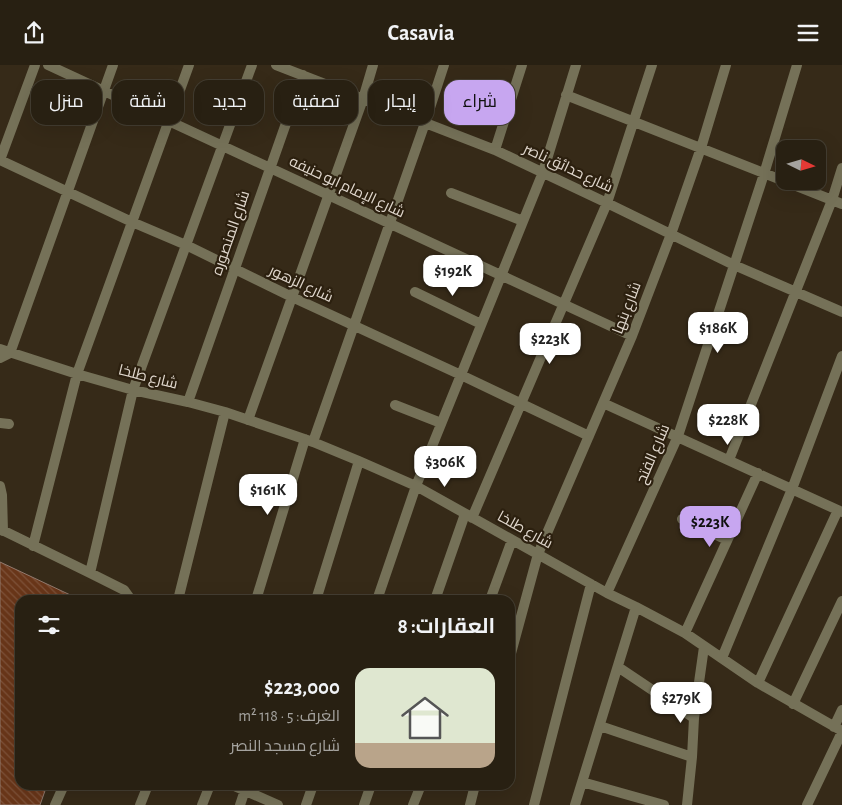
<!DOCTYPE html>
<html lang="ar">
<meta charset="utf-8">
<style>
body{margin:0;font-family:"Alegreya Sans",Cairo,sans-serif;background:#342d20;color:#f1f3f6;direction:rtl;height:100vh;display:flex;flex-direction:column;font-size:19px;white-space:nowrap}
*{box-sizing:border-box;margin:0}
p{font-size:16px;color:#a5a39f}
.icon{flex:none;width:28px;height:28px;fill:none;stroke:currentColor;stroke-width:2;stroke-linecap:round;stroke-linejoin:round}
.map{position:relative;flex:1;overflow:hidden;direction:ltr}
.drawer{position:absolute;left:15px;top:530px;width:500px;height:195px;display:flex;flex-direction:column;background:#282012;border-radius:15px;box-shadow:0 5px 20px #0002,0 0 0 1px #443e32;direction:rtl}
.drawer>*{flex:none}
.hud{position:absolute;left:15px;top:15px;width:500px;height:45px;direction:rtl;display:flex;gap:10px}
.needle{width:32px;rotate:95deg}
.tools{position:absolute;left:776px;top:75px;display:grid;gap:10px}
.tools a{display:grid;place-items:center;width:50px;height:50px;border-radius:10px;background:#282012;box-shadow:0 5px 20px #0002,0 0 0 1px #443e32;font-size:25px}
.price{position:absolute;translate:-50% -42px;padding:0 11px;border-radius:10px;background:#fff;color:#222;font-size:16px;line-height:32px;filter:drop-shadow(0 1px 2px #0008)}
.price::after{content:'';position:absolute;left:50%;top:30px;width:15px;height:11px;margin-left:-8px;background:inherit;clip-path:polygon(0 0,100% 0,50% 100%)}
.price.on{background:#c7a6f0;color:#111}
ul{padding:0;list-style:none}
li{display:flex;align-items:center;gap:15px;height:125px;padding:0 20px}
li+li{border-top:1px solid #443e32}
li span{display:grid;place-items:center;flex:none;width:140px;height:100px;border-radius:15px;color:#555}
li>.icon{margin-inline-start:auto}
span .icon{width:60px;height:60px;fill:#fffc;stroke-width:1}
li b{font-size:21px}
h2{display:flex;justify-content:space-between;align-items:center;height:60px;padding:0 20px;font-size:21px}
.pill{padding:0 18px;border-radius:15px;background:#282012;box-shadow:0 5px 20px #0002,0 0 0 1px #443e32;font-size:18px;line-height:45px}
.pill.on{background:#c7a6f0;color:#111}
header{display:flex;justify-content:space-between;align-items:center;height:65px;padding:0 20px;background:#282012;font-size:22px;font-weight:600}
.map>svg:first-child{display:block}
</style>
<header><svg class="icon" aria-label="menu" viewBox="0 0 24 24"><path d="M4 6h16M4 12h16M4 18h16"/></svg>Casavia<svg class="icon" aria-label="share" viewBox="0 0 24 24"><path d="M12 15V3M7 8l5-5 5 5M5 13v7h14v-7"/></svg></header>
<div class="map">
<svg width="842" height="740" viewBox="0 0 842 740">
<defs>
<pattern id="building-back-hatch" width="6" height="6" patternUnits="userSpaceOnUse" patternTransform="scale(1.25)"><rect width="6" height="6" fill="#693619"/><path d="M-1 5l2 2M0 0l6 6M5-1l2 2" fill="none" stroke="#7e5239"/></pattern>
</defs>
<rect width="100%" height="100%" fill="#362a18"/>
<path fill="url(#building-back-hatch)" stroke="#917a6e" d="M 0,497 L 81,535 L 20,535 L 20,720 L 47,720 L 40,740 L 0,740 Z"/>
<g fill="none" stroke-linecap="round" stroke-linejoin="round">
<path stroke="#757158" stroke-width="10" d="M 48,0 L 632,271
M 276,0 L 495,85 L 607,138 L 734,200 L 842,247
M 566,30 L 842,139
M 495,85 L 522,0
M 0,95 L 132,157 L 186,180 L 292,232 L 461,310 L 589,371
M 0,95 L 35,0
M 451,128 L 523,156
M 415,227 L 481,259
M 0,284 L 77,309 L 133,325 L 188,337 L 225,347 L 313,377 L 359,396 L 416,421 L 607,528 L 636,542 L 685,568 L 758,618 L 842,666
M 0,293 L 10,288 L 113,0
M 188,337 L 303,10
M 603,338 L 842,447
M 395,340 L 441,358
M 248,355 L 363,34 L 373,0
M 0,358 L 9,359
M 313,377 L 425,58 L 444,0
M 729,395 L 832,135 L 842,103
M 0,421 L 2,430 L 3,466
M 472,453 L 607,138 L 652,0
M 682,454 L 727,475
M 0,464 L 90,508 L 124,525 L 129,532 L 130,535
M 33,481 L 77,309 L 189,0
M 90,508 L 133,325 L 252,0
M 607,528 L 678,371 L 764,109 L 797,0
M 178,535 L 225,347
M 256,535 L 305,374
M 316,535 L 359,396
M 377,535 L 416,421 L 543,107 L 576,0
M 435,535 L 465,449
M 490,535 L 512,475
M 685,568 L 758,408
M 510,592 L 538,489 L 632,271 L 671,169 L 701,83 L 726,0
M 722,593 L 792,424 L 842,291
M 618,602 L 694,653
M 758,618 L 838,445
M 793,639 L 842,536
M 600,661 L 692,692
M 834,662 L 842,645
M 582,717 L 664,740
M 232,720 L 278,740
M 55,740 L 64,720
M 140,740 L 148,720
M 202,740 L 210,720
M 240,740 L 245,725
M 306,740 L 313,720
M 364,740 L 371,720
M 413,740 L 421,720
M 470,740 L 475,720
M 534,740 L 591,519
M 575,740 L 636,542
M 687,740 L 692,692 L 694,653 L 704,582
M 807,740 L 842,667"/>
</g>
<g text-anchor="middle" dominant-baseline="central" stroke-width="4.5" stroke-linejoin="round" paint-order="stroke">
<g font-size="15" fill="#e1d8ce" stroke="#2c200f">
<text transform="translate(568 103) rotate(25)">شارع حدائق ناصر</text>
<text transform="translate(347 122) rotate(25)">شارع الإمام ابو حنيفه</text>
<text transform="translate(231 168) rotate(-71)">شارع المنصوره</text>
<text transform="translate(301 219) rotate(25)">شارع الزهور</text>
<text transform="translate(627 243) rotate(-69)">شارع بنها</text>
<text transform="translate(148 312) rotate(14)">شارع طلخا</text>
<text transform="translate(653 389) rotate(-67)">شارع الفتح</text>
<text transform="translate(525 465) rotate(29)">شارع طلخا</text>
</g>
</g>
</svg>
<div class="tools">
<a><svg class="needle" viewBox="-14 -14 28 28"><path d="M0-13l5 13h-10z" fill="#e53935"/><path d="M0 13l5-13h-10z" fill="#a5a39f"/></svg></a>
</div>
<b class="price" style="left:453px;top:232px">$192K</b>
<b class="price" style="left:718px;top:289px">$186K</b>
<b class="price" style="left:550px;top:300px">$223K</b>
<b class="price" style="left:728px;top:381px">$228K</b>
<b class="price" style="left:445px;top:423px">$306K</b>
<b class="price" style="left:268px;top:451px">$161K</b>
<b class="price on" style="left:710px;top:483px">$223K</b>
<b class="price" style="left:681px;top:659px">$279K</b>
<div class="hud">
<a class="pill on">شراء</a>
<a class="pill">إيجار</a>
<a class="pill">تصفية</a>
<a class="pill">جديد</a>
<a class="pill">شقة</a>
<a class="pill">منزل</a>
</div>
<section class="drawer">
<h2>العقارات: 8<svg class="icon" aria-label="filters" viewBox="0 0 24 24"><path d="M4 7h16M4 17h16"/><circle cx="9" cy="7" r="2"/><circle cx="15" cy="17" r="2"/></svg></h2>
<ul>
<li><span style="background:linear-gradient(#dfe7d0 75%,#b9a48a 0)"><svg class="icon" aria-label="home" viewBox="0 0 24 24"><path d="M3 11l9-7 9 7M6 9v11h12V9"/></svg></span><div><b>$223,000</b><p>الغرف: 5 · 118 m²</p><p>شارع مسجد النصر</p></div></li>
</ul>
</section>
</div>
